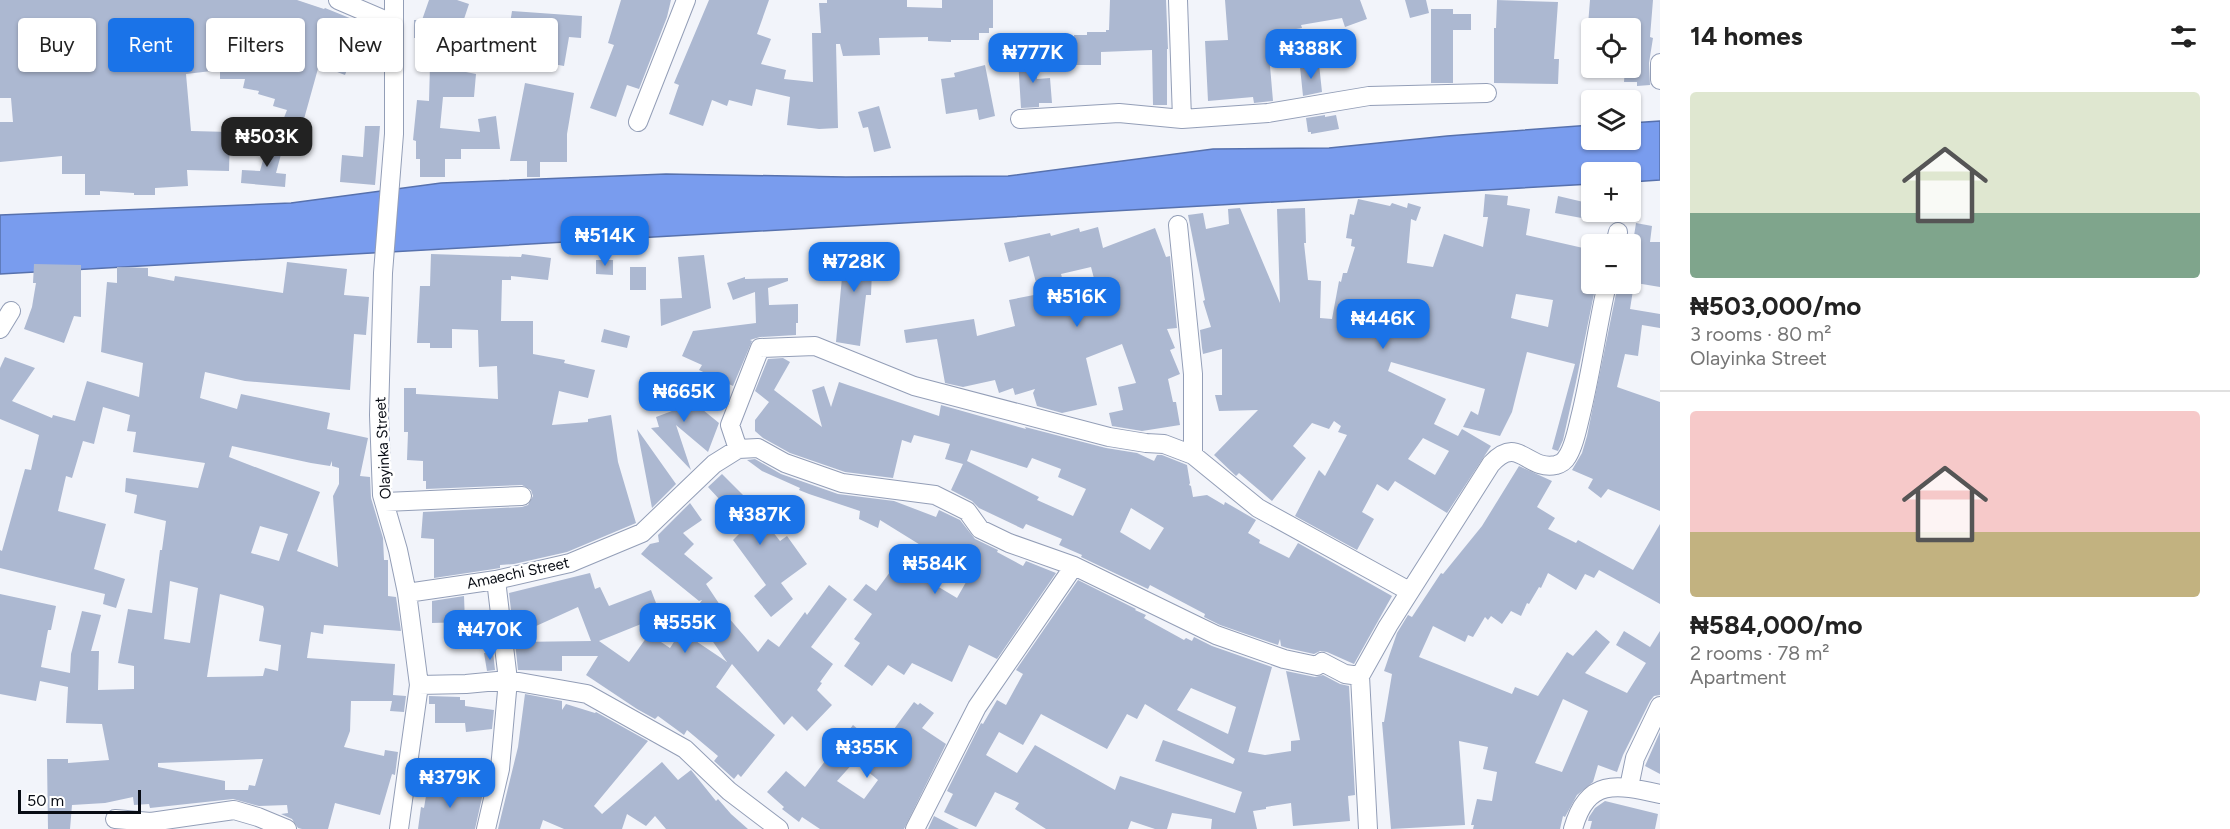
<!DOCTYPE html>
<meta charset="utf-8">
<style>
body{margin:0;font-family:Figtree,sans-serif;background:#f6f6f6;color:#222;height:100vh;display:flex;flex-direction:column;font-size:22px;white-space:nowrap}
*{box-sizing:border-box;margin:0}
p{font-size:20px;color:#767676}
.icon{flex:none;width:33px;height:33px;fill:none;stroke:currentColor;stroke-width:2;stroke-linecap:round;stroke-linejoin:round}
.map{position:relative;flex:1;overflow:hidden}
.sheet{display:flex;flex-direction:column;background:#fff;width:570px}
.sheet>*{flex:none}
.hud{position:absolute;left:18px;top:18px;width:570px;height:54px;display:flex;gap:12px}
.buttons{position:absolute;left:1581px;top:18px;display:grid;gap:12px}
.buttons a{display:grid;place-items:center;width:60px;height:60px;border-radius:6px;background:#fff;box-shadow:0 2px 4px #0004;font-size:30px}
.scale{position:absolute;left:18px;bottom:15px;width:123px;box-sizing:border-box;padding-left:6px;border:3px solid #080c14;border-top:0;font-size:16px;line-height:21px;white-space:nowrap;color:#080c14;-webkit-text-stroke:4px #fff;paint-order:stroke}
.price{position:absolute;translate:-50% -51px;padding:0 14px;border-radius:12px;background:#1a73e8;color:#fff;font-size:20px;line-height:39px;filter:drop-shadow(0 2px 3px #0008)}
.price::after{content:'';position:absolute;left:50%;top:36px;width:18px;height:14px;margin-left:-9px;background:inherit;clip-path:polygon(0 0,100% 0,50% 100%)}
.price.on{background:#222;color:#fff}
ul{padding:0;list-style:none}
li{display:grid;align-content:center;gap:12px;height:318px;padding:0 30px}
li+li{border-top:2px solid #e0e0e0}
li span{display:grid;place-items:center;height:186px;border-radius:6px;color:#555}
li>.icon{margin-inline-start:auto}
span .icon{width:108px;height:108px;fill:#fffc;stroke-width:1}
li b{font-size:26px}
h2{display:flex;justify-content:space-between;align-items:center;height:72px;padding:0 30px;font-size:26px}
.tag{padding:0 21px;border-radius:6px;background:#fff;box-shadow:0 2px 4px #0004;font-size:21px;line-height:54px}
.tag.on{background:#1a73e8;color:#fff}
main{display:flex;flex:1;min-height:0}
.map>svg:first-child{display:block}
</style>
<main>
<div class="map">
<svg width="1660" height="829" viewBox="0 0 1660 829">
<rect width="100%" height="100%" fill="#f2f4fa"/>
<path fill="#799cee" stroke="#5771ad" stroke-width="1.5" d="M 1660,121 L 1660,180 L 1631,182 L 1630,172 L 1592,172 L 1591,184 L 0,274 L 0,215 L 291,203 L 441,183 L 666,174 L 846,177 L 1008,176 L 1213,149 L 1329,148 L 1447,136 L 1591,125 L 1592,140 L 1630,140 L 1631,123 Z"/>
<path fill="#acb8d1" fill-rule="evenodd" d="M 0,0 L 297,0 L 324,9 L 325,8 L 362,23 L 357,35 L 360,35 L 345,75 L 319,65 L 304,119 L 296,140 L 278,133 L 287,110 L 273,106 L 275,99 L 258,94 L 259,91 L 243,88 L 245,79 L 220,79 L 220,70 L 186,74 L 191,131 L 230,132 L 229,171 L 187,170 L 188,186 L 155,188 L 155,195 L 134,195 L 134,193 L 100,191 L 100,195 L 85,195 L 85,174 L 62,174 L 62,156 L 0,162 L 0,122 L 13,122 L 11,98 L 0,98 Z
M 429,0 L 457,0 L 469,4 L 463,22 L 508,36 L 512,11 L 582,16 L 581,38 L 569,37 L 564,66 L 470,49 L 466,72 L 476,74 L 474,97 L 443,97 L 440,128 L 480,132 L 478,119 L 496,116 L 500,149 L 461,149 L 461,159 L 445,159 L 445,177 L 420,177 L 420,159 L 416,159 L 416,141 L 413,140 L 417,100 L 429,101 L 430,65 L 432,65 L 437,38 L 414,38 L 414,20 L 422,20 Z
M 621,0 L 671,0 L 667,17 L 639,89 L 627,85 L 616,117 L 590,108 L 614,45 L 608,43 Z
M 709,0 L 769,0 L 757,34 L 771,39 L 761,64 L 786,70 L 784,79 L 813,82 L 812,33 L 821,33 L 819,3 L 827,3 L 827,0 L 907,0 L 907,7 L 942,8 L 942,0 L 993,0 L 993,28 L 989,28 L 989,33 L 979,33 L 979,40 L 951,40 L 951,42 L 928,41 L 928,37 L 879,38 L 880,55 L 843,56 L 840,44 L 836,44 L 838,128 L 819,129 L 787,125 L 790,97 L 756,89 L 752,106 L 729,100 L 727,106 L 712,100 L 703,126 L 669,114 L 679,85 L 674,83 Z
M 1110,0 L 1166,0 L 1168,49 L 1167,49 L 1167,105 L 1153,105 L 1152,50 L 1101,52 L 1101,65 L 1064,65 L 1063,50 L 1075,47 L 1074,35 L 1087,35 L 1087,32 L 1106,32 L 1106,30 L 1109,30 Z
M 1225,0 L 1360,0 L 1367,19 L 1345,27 L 1342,18 L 1301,25 L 1302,28 L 1273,33 L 1278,64 L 1270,66 L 1273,101 L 1254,103 L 1253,97 L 1208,101 L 1205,41 L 1228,40 Z
M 1405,0 L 1426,0 L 1429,13 L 1410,18 Z
M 1497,0 L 1558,2 L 1554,59 L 1559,59 L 1558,84 L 1494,83 L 1494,28 L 1496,28 Z
M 1590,0 L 1653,0 L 1650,37 L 1653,38 L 1649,63 L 1650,85 L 1637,86 L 1637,82 L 1624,82 L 1625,68 L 1630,68 L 1630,28 L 1591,28 L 1592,25 L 1588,25 Z
M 1431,9 L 1453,9 L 1453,14 L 1471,14 L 1471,30 L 1453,30 L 1453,83 L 1431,83 Z
M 1036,55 L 1037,79 L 1050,78 L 1052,103 L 1039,103 L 1039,107 L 1021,108 L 1018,59 Z
M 1319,64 L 1322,92 L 1303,96 L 1300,67 Z
M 985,65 L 995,116 L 979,120 L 977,109 L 946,114 L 941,79 L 955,77 L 954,73 Z
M 525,83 L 574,93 L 567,134 L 567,162 L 540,162 L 540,177 L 527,177 L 527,161 L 510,161 Z
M 879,106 L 891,148 L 874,152 L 868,127 L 863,128 L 858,112 Z
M 1325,115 L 1325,117 L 1336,115 L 1339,129 L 1311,134 L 1311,132 L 1308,132 L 1306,118 Z
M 365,126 L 380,126 L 375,185 L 340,182 L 342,155 L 363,157 Z
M 269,139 L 284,143 L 276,173 L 286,174 L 285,187 L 241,183 L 242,170 L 260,171 Z
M 1485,194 L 1508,196 L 1507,205 L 1530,209 L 1526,235 L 1592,250 L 1592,284 L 1596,284 L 1576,382 L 1563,440 L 1558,451 L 1552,449 L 1575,364 L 1527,352 L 1512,412 L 1500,436 L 1463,427 L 1471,411 L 1478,415 L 1485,389 L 1391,362 L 1388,371 L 1446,399 L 1434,424 L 1458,436 L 1462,429 L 1491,446 L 1447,513 L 1395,481 L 1388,491 L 1377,484 L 1362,512 L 1374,519 L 1357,550 L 1295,516 L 1319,470 L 1325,476 L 1347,435 L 1338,432 L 1341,426 L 1334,421 L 1329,429 L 1312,423 L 1293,446 L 1306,458 L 1272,501 L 1239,473 L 1236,476 L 1214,455 L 1258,410 L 1219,411 L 1215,395 L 1222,395 L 1222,349 L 1203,354 L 1202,348 L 1200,330 L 1211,327 L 1203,301 L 1205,300 L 1188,215 L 1203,213 L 1206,229 L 1229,224 L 1228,209 L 1240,208 L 1280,303 L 1277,209 L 1305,208 L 1306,243 L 1304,243 L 1308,280 L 1321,281 L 1320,318 L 1332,319 L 1339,281 L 1341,282 L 1343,273 L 1347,273 L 1355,247 L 1351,246 L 1352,239 L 1346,238 L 1350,214 L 1354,215 L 1358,199 L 1390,206 L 1392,203 L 1407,208 L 1408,203 L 1421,207 L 1416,221 L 1411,219 L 1407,263 L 1433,267 L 1444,234 L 1483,247 L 1488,217 L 1483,217 ZM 1516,294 L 1553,300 L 1548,327 L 1511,318 ZM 1423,438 L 1449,451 L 1435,475 L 1408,459 Z
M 1558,196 L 1592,204 L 1592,220 L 1555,213 Z
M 1636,223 L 1652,226 L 1650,242 L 1660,242 L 1660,287 L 1630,282 L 1630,236 L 1634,236 Z
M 1098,227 L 1103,248 L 1155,228 L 1166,257 L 1170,256 L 1177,328 L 1167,329 L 1175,348 L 1170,350 L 1180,374 L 1168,379 L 1173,402 L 1176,402 L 1180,425 L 1142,431 L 1112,426 L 1109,413 L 1123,410 L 1118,387 L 1136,383 L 1122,344 L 1086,358 L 1097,405 L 1062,413 L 1037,406 L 1033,393 L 1035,389 L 1015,395 L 1013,388 L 999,393 L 995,380 L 963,387 L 945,383 L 937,339 L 906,343 L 904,330 L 974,319 L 977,336 L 1015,326 L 1009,300 L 1039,294 L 1029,256 L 1009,262 L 1004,243 L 1050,233 L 1051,236 L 1079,228 L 1080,232 ZM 1091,267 L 1097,290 L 1068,300 L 1061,274 Z
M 845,245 L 873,246 L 871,295 L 866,295 L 860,346 L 836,342 Z
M 431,254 L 521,257 L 522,254 L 551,258 L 548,280 L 511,276 L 511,280 L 502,280 L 501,321 L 533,321 L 533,354 L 565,360 L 564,363 L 595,370 L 588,398 L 559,391 L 552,425 L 588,422 L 588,419 L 611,415 L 618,462 L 636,523 L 567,552 L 514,564 L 500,565 L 500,568 L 494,569 L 434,578 L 434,539 L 421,538 L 423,512 L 522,507 L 528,505 L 533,496 L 531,490 L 522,485 L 426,489 L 426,481 L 423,481 L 423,461 L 407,460 L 408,432 L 404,432 L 404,388 L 416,388 L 416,394 L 498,399 L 497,366 L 479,367 L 478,330 L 452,329 L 452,348 L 430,348 L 430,343 L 417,343 L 420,286 L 430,286 Z
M 704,255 L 711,308 L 661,326 L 660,299 L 682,298 L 678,257 Z
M 596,260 L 613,260 L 613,275 L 596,274 Z
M 287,262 L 347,269 L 344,295 L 369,297 L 366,335 L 354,334 L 350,390 L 245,381 L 205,372 L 200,398 L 237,409 L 241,394 L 330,413 L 327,429 L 368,438 L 360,476 L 370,477 L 371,498 L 383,538 L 384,560 L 388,560 L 388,596 L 396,597 L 401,631 L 324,625 L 323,634 L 311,632 L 307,658 L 395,664 L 393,695 L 406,696 L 404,712 L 390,711 L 392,701 L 351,701 L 350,731 L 344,747 L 384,756 L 385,750 L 398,752 L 395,775 L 392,774 L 380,815 L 335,803 L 328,829 L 302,829 L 298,828 L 292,819 L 281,814 L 288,813 L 287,805 L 259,806 L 233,799 L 150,808 L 149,804 L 134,805 L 133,797 L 105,803 L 72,805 L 70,829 L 48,829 L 47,759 L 68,759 L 68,763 L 109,760 L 102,724 L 66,723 L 68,687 L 40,681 L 36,701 L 0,694 L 0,594 L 56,606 L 51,630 L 48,630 L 41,667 L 70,673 L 71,654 L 82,611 L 101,615 L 91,651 L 99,651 L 98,690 L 134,689 L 134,666 L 118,663 L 128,609 L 152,613 L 160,550 L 162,550 L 166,521 L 134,513 L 137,495 L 125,492 L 126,478 L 198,488 L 205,463 L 133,452 L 136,432 L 127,431 L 130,415 L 103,407 L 94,444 L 83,441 L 72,478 L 66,476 L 58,511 L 106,524 L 94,569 L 125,579 L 116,608 L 103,604 L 105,594 L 0,568 L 0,550 L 2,551 L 25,469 L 31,470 L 39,435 L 0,419 L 0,368 L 5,357 L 35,368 L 12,401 L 52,418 L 53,415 L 75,421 L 87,381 L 139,397 L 143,363 L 101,352 L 107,282 L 117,283 L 117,267 L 148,268 L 148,276 L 174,281 L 175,276 L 283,293 ZM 232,446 L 311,463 L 330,466 L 332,461 L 332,466 L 339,468 L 339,484 L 333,496 L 338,567 L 297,551 L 320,492 L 229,457 ZM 260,526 L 288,534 L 279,561 L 251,553 ZM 170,581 L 198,588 L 190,643 L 164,639 ZM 220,594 L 263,606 L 264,609 L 259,641 L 281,645 L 278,671 L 265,668 L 263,676 L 207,677 ZM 263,759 L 255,786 L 249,785 L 248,790 L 225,790 L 225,781 L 158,767 L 158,763 Z
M 34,264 L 81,265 L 81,317 L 74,316 L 64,343 L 24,329 L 32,307 L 36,283 L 33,283 Z
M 630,267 L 646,267 L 646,290 L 630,290 Z
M 745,277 L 745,279 L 788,278 L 788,281 L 768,288 L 769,305 L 798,304 L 798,323 L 796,323 L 796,335 L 760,337 L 750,340 L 752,341 L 733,386 L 699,370 L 702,365 L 682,356 L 693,331 L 756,323 L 755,292 L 733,300 L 727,283 Z
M 1618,284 L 1634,284 L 1630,309 L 1660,314 L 1660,328 L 1642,325 L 1638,356 L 1625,354 L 1617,387 L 1660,402 L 1660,511 L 1608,489 L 1601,498 L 1588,488 L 1593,479 L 1572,470 L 1582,453 L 1587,436 Z
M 604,329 L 630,336 L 627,348 L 601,342 Z
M 783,358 L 790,362 L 774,390 L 822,427 L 812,390 L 824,386 L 831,407 L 839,382 L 939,416 L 941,405 L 1026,429 L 1025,427 L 1106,448 L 1137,453 L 1154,461 L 1157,455 L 1162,455 L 1187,465 L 1190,483 L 1189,485 L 1191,486 L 1193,497 L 1207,495 L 1224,505 L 1225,502 L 1256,520 L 1248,533 L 1260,540 L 1259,543 L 1289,558 L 1298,543 L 1392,596 L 1354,664 L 1327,652 L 1320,651 L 1314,654 L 1287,648 L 1281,646 L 1280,639 L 1278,645 L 1220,625 L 1204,617 L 1205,614 L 1150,585 L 1148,589 L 1081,557 L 1082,555 L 1059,545 L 1062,539 L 1026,524 L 1023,529 L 979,508 L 972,501 L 951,490 L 963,464 L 945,459 L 950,444 L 914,435 L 911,443 L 902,440 L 893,478 L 845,472 L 790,453 L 763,438 L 755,431 L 755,420 L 769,402 L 755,391 L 768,359 ZM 971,450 L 1027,468 L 1032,458 L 1061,469 L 1058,477 L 1086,489 L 1073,516 L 1037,500 L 1039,497 L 967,461 ZM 1131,508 L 1164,528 L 1150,550 L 1120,532 Z
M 670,383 L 719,423 L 708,452 L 676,425 L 691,470 L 651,428 L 659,427 L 656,417 L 672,411 L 660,396 Z
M 637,429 L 676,484 L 652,508 Z
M 755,459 L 781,474 L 838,494 L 894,501 L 936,517 L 939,510 L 960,520 L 975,539 L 998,550 L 997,552 L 1023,566 L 1026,561 L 1056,573 L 997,659 L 969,645 L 952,682 L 912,663 L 904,675 L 888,665 L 872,686 L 844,666 L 860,643 L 854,639 L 872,614 L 853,600 L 866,584 L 876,591 L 890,572 L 904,583 L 912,571 L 957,598 L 974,568 L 939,552 L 937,556 L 921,548 L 922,546 L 880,520 L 878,528 L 859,519 L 860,511 L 809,494 L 799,490 L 800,488 L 762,471 L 747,460 Z
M 1519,466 L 1552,481 L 1537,507 L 1555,518 L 1548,529 L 1576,543 L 1578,540 L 1633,570 L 1660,524 L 1660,604 L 1599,570 L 1594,578 L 1585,574 L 1576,590 L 1548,573 L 1541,588 L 1539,587 L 1529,604 L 1527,603 L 1521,616 L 1511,611 L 1502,624 L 1491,616 L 1488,620 L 1485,617 L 1473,637 L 1468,635 L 1465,642 L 1433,626 L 1419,657 L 1512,694 L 1515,687 L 1538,696 L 1567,652 L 1573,656 L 1596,630 L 1610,642 L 1585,673 L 1627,693 L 1646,663 L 1616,645 L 1624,631 L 1650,647 L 1660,631 L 1660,695 L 1654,696 L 1650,701 L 1623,755 L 1617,772 L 1598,765 L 1593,782 L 1577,795 L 1565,817 L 1563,816 L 1560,829 L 1473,829 L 1474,825 L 1471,825 L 1477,799 L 1492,801 L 1497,772 L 1483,769 L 1488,747 L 1459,741 L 1465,825 L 1391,829 L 1382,722 L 1384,722 L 1392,674 L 1384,671 L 1397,633 L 1408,615 L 1412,617 L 1441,573 L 1443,574 L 1482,526 ZM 1563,699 L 1588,711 L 1562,772 L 1535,763 Z
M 722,474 L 745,497 L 780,541 L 787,536 L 807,564 L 781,583 L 793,599 L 771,617 L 754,596 L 766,585 L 733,540 L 741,532 L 715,506 L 720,500 L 708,487 Z
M 690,503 L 702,520 L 683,533 L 694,544 L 684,554 L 713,578 L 706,584 L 728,617 L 758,652 L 768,639 L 779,647 L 805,612 L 807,615 L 829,585 L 847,599 L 811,647 L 833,664 L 820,682 L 822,683 L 817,690 L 832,705 L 807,731 L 792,716 L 784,725 L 732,664 L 716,687 L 775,735 L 741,777 L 738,774 L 734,779 L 714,761 L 718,756 L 687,730 L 684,735 L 658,716 L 655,719 L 637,709 L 586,675 L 598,656 L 562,656 L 562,671 L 518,670 L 515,642 L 591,641 L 578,607 L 514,636 L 509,593 L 590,573 L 595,589 L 600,587 L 609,606 L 651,590 L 661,616 L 599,641 L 629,662 L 649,634 L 670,648 L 681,631 L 727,662 L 693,613 L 702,600 L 699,601 L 641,554 L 650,544 L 659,542 L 658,535 Z
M 1078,580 L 1136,609 L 1135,610 L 1146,615 L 1144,618 L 1184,640 L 1186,638 L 1192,641 L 1194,637 L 1212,646 L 1272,667 L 1248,752 L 1265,755 L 1291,751 L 1291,741 L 1300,740 L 1286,671 L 1315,677 L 1323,675 L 1340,684 L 1349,686 L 1355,795 L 1348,796 L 1350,821 L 1293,826 L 1291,803 L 1266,807 L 1266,809 L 1253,811 L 1257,829 L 1211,829 L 1212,819 L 1172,813 L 1167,829 L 1155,829 L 1131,821 L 1128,829 L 1046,829 L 1015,809 L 1019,803 L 995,792 L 976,827 L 944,812 L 953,794 L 947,791 L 981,723 L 983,724 L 997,700 L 1006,705 L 1023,674 L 1016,670 ZM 1191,688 L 1236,707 L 1228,734 L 1177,710 ZM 1145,704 L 1235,759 L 1233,764 L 1163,740 L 1155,761 L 1242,792 L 1235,813 L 1120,776 L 1115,790 L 1035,745 L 1017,773 L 986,755 L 999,732 L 1023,745 L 1041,714 L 1107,749 L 1127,714 L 1137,719 Z
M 464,596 L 465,622 L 432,623 L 432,601 Z
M 493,652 L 495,670 L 487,671 L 484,653 Z
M 525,694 L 562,701 L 562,710 L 566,704 L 595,713 L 596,712 L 648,741 L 594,806 L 602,814 L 662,762 L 678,780 L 691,770 L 716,801 L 718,799 L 731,814 L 748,829 L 666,829 L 655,816 L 646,826 L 627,814 L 622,829 L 564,829 L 543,820 L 540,829 L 498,829 L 518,747 Z
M 429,696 L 460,697 L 460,700 L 465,700 L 465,706 L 494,710 L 492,729 L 466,732 L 465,723 L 435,723 L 435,704 L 429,704 Z
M 914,702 L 918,705 L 920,703 L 934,713 L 922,728 L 946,744 L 904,829 L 820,829 L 802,817 L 799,822 L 782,809 L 784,807 L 767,792 L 786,771 L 805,787 L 853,725 L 880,748 ZM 855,761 L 878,780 L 864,799 L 837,781 Z
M 1660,732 L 1660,774 L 1645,766 Z
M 428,784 L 483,793 L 475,829 L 418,829 L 421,807 L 424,808 Z
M 1605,801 L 1658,814 L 1655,829 L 1590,829 L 1592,821 L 1588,821 L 1589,817 L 1595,808 Z
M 934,816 L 959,829 L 928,829 Z"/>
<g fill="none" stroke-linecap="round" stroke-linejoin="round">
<defs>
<path id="minor" d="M 338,0 L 394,24
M 394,0 L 394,134 L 383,273 L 379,415 L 382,495 L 398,550 L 407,593 L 419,685 L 399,829
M 1178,0 L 1182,119
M 1660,63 L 1660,80
M 1020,119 L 1119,113 L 1182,119 L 1268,113 L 1369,96 L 1487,93
M 638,122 L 686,0
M 1178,225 L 1193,374 L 1193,455 L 1258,508 L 1409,591
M 1615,244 L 1618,232
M 0,329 L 11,311
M 738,449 L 758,448 L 785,463 L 842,483 L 935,495 L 967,511 L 980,529 L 1009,543 L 1074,566 L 1216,635 L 1284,659 L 1317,666 L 1322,662 L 1345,674 L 1360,676
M 385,502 L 522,496
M 407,593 L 496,580 L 570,563 L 642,533 L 714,464 L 738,449 L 730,425 L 760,348 L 815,346 L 914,386 L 1109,437 L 1146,443 L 1164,444 L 1193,455
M 419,685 L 466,684 L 508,680 L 587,694 L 685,749 L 729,791 L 779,829
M 1629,787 L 1635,758 L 1660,706
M 115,819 L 151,822 L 234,810 L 258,817 L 287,829
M 486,829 L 500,769 L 508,680 L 496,580
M 915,829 L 977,707 L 1074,566
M 1368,829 L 1360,676 L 1388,626 L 1491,464 C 1519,434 1526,471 1556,465 C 1560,464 1565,461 1567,457 C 1574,447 1577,430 1580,418 C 1591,374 1597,328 1607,284
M 1573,829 C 1587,778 1616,784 1660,794"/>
</defs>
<use href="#minor" stroke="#939eb7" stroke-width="20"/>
<use href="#minor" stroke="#fff" stroke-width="18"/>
</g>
<g text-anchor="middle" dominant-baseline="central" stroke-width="5" stroke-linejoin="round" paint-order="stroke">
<g font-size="15" fill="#080c14" stroke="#fff">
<text transform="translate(383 448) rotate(-93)">Olayinka Street</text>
<text transform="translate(518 573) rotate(-12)">Amaechi Street</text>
</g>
</g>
</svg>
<div class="buttons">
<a><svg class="icon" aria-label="locate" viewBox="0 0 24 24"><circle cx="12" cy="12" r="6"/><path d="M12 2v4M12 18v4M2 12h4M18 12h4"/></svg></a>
<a><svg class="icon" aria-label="layers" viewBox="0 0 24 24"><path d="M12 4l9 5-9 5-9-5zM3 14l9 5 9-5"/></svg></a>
<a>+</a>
<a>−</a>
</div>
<div class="scale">50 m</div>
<b class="price" style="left:1311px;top:80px">₦388K</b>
<b class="price" style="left:1033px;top:84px">₦777K</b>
<b class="price on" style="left:267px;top:168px">₦503K</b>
<b class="price" style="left:605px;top:267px">₦514K</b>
<b class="price" style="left:854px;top:293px">₦728K</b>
<b class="price" style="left:1077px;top:328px">₦516K</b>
<b class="price" style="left:1383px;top:350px">₦446K</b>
<b class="price" style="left:684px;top:423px">₦665K</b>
<b class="price" style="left:760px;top:546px">₦387K</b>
<b class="price" style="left:935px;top:595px">₦584K</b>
<b class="price" style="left:685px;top:654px">₦555K</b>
<b class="price" style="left:490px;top:661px">₦470K</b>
<b class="price" style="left:867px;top:779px">₦355K</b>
<b class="price" style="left:450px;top:809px">₦379K</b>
<div class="hud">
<a class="tag">Buy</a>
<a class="tag on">Rent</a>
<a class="tag">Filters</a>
<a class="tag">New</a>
<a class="tag">Apartment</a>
</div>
</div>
<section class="sheet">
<h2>14 homes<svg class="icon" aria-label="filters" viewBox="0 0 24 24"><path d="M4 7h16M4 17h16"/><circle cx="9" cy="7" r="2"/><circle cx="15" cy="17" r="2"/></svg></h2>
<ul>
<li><span style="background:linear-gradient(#dfe7d0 65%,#7fa58c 0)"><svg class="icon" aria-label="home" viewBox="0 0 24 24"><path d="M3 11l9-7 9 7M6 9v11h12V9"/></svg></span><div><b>₦503,000/mo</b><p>3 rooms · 80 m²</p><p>Olayinka Street</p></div></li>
<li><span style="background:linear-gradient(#f6c9c9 65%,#c2b280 0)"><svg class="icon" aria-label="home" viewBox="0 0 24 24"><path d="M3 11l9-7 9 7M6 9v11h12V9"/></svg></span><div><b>₦584,000/mo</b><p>2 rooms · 78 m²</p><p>Apartment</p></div></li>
</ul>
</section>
</main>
